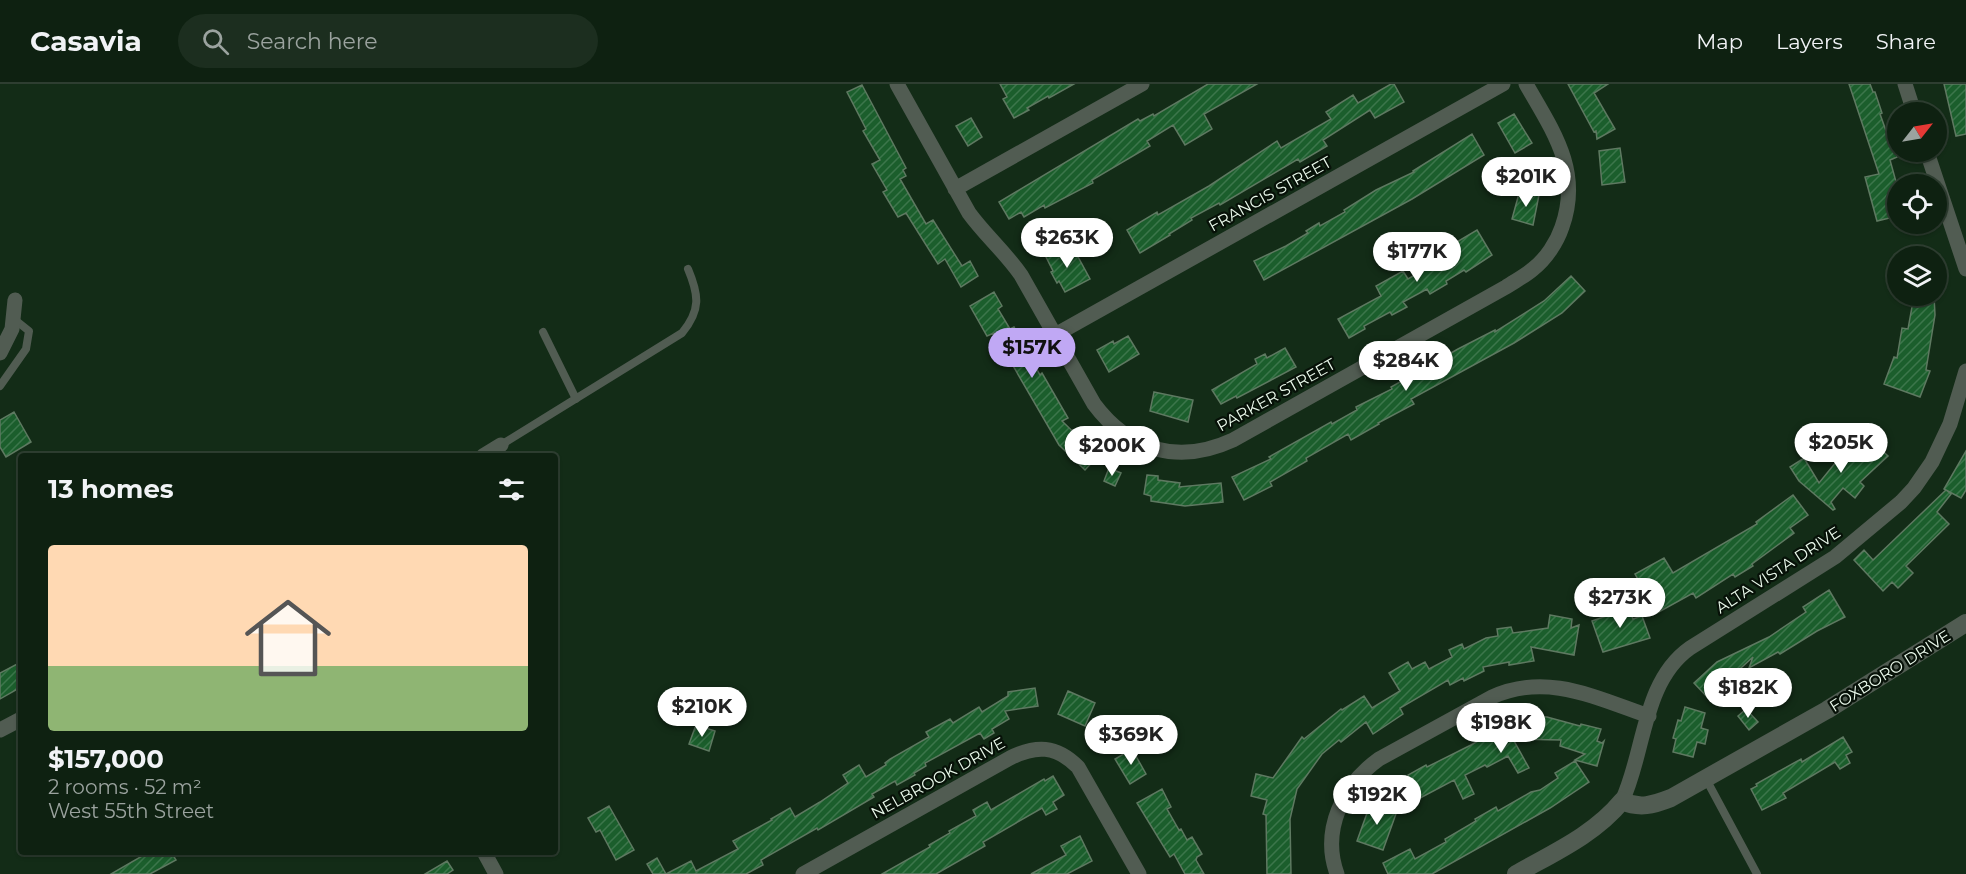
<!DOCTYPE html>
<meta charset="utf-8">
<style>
body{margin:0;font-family:Montserrat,sans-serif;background:#1c2e1f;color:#f1f3f6;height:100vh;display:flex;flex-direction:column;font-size:22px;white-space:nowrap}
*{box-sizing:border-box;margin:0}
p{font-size:20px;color:#9ba39f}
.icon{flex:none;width:33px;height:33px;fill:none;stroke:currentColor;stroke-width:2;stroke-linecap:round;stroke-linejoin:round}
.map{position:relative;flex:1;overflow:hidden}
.sheet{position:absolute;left:18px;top:369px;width:540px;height:402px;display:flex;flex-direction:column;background:#0e2111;border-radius:6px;box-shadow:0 2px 4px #0004,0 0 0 2px #2e3e31}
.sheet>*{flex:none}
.needle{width:39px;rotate:59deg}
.tools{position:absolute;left:1887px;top:18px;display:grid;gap:12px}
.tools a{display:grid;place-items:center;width:60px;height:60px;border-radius:50%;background:#0e2111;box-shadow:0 2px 4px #0004,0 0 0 2px #2e3e31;font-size:30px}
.price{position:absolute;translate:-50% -51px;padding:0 14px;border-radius:21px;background:#fff;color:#222;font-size:20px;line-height:39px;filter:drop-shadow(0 2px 3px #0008)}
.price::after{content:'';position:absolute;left:50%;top:36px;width:18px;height:14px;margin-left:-9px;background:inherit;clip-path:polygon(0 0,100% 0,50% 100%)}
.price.current{background:#c0a8f4;color:#111}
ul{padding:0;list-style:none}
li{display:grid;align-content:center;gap:12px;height:318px;padding:0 30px}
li+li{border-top:2px solid #2e3e31}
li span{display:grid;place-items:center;height:186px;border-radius:6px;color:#555}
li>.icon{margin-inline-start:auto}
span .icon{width:108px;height:108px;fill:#fffc;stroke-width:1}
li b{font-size:26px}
h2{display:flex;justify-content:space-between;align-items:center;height:72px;padding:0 30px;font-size:26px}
header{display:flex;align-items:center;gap:36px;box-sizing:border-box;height:84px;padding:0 30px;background:#0e2111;border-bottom:2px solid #2e3e31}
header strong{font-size:28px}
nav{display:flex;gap:33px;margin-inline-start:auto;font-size:21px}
.search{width:420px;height:54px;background:#1c2e1f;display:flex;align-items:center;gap:15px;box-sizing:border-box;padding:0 21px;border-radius:33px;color:#9ba39f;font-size:22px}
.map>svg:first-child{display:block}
</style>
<header>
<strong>Casavia</strong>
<div class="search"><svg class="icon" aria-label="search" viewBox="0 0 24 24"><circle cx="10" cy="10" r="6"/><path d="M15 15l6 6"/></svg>Search here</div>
<nav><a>Map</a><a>Layers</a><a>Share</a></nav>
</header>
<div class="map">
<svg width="1966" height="790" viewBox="0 0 1966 790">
<defs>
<pattern id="building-hatch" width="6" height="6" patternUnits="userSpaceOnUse" patternTransform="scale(1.5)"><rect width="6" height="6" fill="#1b5e2c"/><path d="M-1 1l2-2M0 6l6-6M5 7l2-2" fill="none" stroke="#3c764b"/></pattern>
</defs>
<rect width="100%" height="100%" fill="#132c17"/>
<path fill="url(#building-hatch)" stroke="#5e7961" stroke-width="1.5" d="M 1000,0 L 1074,0 L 1049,14 L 1048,12 L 1027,24 L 1029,26 L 1014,34 L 1003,15 L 1007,13 Z
M 1208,0 L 1257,0 L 1204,30 L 1212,45 L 1185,61 L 1173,41 L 1147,57 L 1150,62 L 1092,96 L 1093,99 L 1045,124 L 1044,121 L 1024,133 L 1021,128 L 1009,135 L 999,118 L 1138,35 L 1140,37 L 1153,30 L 1154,32 Z
M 1391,0 L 1394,0 L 1404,18 L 1375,34 L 1370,26 L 1323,56 L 1327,62 L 1300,78 L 1298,75 L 1220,121 L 1219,119 L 1191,134 L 1192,136 L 1169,150 L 1170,151 L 1140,169 L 1127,146 L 1157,128 L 1158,131 L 1209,102 L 1277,57 L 1281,64 L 1331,35 L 1326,28 L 1353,11 L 1358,19 Z
M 1568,0 L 1608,0 L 1594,9 L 1615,45 L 1597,55 L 1596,47 L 1594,48 Z
M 1849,0 L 1870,0 L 1873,8 L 1875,8 L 1882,29 L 1880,30 L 1890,58 L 1892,57 L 1897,73 L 1890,76 L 1898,105 L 1898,132 L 1877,137 L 1865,93 L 1879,90 Z
M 1944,0 L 1966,0 L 1966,50 L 1956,52 Z
M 862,1 L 906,84 L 903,86 L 906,92 L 900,95 L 926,140 L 933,136 L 962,182 L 970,177 L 978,192 L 961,203 L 945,175 L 938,180 L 906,129 L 898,133 L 883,108 L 887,106 L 872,80 L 880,76 L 863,47 L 866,45 L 847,8 Z
M 1514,30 L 1532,59 L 1515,69 L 1498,39 Z
M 971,34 L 982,53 L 968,62 L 956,42 Z
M 1472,50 L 1484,71 L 1412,115 L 1264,196 L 1254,177 L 1286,162 L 1308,149 L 1306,147 L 1319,139 L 1320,142 L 1345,128 L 1344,126 L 1376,106 L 1414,88 L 1413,87 Z
M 1620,64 L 1625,98 L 1602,101 L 1599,67 Z
M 1520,106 L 1539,111 L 1533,141 L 1512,135 Z
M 1477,146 L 1492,171 L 1466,188 L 1464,186 L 1446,197 L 1447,200 L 1430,210 L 1427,205 L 1403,218 L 1407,223 L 1392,231 L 1390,228 L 1364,242 L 1365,245 L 1349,254 L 1338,235 L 1381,212 L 1376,202 L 1403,187 L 1408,195 L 1454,168 L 1450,162 Z
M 1064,160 L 1071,174 L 1077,171 L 1090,195 L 1065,208 L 1059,197 L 1057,199 L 1051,188 L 1053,187 L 1045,171 Z
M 1571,192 L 1585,207 L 1562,229 L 1514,259 L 1411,315 L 1414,320 L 1378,339 L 1379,340 L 1351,356 L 1348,350 L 1306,374 L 1307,377 L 1270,398 L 1272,402 L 1244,416 L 1232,393 L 1271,375 L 1269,373 L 1331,338 L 1332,340 L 1357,326 L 1356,323 L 1392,305 L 1391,303 L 1458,265 L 1495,246 L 1495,248 L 1544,217 Z
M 994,208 L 1002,222 L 998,225 L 1010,245 L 1014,243 L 1040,291 L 1042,289 L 1068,334 L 1062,337 L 1098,372 L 1085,386 L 1059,361 L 994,249 L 987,252 L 970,222 Z
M 1914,212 L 1934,212 L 1935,231 L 1926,286 L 1930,287 L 1920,313 L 1884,300 L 1894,273 L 1897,274 L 1902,244 L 1908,245 Z
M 1128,252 L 1139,270 L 1109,288 L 1097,266 L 1113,257 L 1114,260 Z
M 1285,264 L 1296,283 L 1237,314 L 1236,312 L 1221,320 L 1212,306 L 1257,280 L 1255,275 L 1265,270 L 1267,274 Z
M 1154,308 L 1193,316 L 1188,338 L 1150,327 Z
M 14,328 L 31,358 L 6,373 L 0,363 L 0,336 Z
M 1871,356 L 1888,372 L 1860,398 L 1864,402 L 1855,414 L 1843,404 L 1831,418 L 1835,425 L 1833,426 L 1799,397 L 1790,383 L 1804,374 L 1819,399 L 1836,378 L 1842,383 Z
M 1966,367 L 1966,406 L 1961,414 L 1944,405 Z
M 1109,384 L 1121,389 L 1115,402 L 1104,397 Z
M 1147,391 L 1158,392 L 1158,396 L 1180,399 L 1179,403 L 1221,399 L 1223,418 L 1185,422 L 1151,417 L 1151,412 L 1144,410 Z
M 1946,406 L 1951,410 L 1937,428 L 1949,440 L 1906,482 L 1913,489 L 1898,504 L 1892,498 L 1883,507 L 1854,476 L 1864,466 L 1873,476 Z
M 1793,411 L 1808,431 L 1790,444 L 1794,449 L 1752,480 L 1753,482 L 1735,493 L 1733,490 L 1696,514 L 1693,509 L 1657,529 L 1635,490 L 1664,474 L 1673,489 L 1757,440 L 1756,438 Z
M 1829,506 L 1845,533 L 1817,547 L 1780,570 L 1778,568 L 1749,584 L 1753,573 L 1719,604 L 1720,605 L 1709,615 L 1694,599 L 1717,578 L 1769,553 L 1806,528 L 1803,523 Z
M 1620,522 L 1621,528 L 1629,525 L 1633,535 L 1642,532 L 1650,554 L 1603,568 L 1592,537 L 1609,531 L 1607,526 Z
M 1550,531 L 1572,535 L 1571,544 L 1579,541 L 1574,571 L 1531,563 L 1534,577 L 1509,581 L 1509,578 L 1483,583 L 1484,587 L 1464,597 L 1463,594 L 1450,601 L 1448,596 L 1400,624 L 1403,630 L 1373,650 L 1366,638 L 1341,658 L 1339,656 L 1322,670 L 1297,705 L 1290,735 L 1291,790 L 1267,790 L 1266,731 L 1263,730 L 1267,716 L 1251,712 L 1256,690 L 1273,694 L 1302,653 L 1304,655 L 1341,625 L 1342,626 L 1364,612 L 1372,624 L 1400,607 L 1389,589 L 1408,578 L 1412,585 L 1425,578 L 1429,585 L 1452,573 L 1449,566 L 1462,560 L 1464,565 L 1486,554 L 1498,552 L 1497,545 L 1511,543 L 1513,549 L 1548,544 Z
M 21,578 L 21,603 L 0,615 L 0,589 Z
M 1035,604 L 1038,622 L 1005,627 L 1009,635 L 992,645 L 994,649 L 984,655 L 980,649 L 925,679 L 926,682 L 914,689 L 915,691 L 897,701 L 895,697 L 872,710 L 874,713 L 818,746 L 817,744 L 761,776 L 763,781 L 746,790 L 653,790 L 647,780 L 657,774 L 666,790 L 691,777 L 696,787 L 738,765 L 733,757 L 772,736 L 771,735 L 790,724 L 795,733 L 820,718 L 848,699 L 843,691 L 859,681 L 866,693 L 886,681 L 885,679 L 890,675 L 929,653 L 926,648 L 950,635 L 953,639 L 979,623 L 982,628 L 1008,612 L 1008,608 Z
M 1068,607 L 1095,619 L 1085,642 L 1058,630 Z
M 1685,623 L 1705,629 L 1701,644 L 1708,646 L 1705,660 L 1697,658 L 1693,673 L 1673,668 L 1676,655 L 1673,654 L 1678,636 L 1681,637 Z
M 1746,625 L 1758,638 L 1749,646 L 1738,632 Z
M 1515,632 L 1547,633 L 1580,642 L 1581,640 L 1601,645 L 1597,657 L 1602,659 L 1604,657 L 1597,682 L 1575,676 L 1585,670 L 1560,662 L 1561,656 L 1513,655 L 1529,684 L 1518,689 L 1508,672 L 1487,683 L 1485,681 L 1465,691 L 1474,710 L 1463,715 L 1454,696 L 1407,721 L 1396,701 L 1409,694 L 1408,691 L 1426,681 L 1427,683 L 1471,661 L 1485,653 L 1483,650 Z
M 696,641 L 715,647 L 709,667 L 689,660 Z
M 1843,653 L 1852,668 L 1846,671 L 1850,679 L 1840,685 L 1835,678 L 1783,709 L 1786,714 L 1762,726 L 1751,705 L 1757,702 L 1756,700 L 1801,675 L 1802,678 Z
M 1132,665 L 1146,690 L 1130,700 L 1115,675 Z
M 1575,677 L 1589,698 L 1550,724 L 1432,790 L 1388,790 L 1383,779 L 1410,765 L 1415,775 L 1446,758 L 1445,755 L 1476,737 L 1475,735 L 1496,723 L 1498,727 L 1531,708 L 1540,706 L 1558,694 L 1555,689 Z
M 1053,692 L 1064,711 L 1053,718 L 1057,725 L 1046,731 L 1042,724 L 983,758 L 985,762 L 936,790 L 882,790 L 930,763 L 929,761 L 950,749 L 949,747 L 976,732 L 973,726 L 987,718 L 991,726 L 1044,695 L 1045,697 Z
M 1162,705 L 1171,723 L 1167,725 L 1179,746 L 1181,745 L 1187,756 L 1192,753 L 1202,770 L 1197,773 L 1196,776 L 1204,790 L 1185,790 L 1174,770 L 1170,773 L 1137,719 Z
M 1371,718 L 1397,727 L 1383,766 L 1357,757 Z
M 609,722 L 634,766 L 616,776 L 600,746 L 596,748 L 588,734 Z
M 1080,752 L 1092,777 L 1067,790 L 1031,790 L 1066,771 L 1061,762 Z
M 149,768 L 171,768 L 176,776 L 150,790 L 111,790 Z
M 447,777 L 453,786 L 447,790 L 425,790 Z"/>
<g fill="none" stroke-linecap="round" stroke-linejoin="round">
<path stroke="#515c52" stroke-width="8" d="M 543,248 L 576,315
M 0,302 L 26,265 L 29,247 L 14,235
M 501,361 L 682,249 C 701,226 699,211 688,185
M 1706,695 L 1757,790"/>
<path stroke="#515c52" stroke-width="15" d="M 897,0 L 969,129 C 985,151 1005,168 1021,191 L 1094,320 C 1129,367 1179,381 1233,356 L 1506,203 C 1515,197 1525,192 1533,185 C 1546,175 1557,158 1562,143 C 1582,87 1553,47 1526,0
M 1905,0 L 1914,28
M 1927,68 L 1966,185
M 955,105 L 1142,0
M 1055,251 L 1503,0
M 0,269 L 12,245 L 15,216
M 483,372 L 501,361
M 0,646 L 21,635
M 1622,717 C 1645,669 1642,598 1690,564 L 1835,473 L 1901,418 L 1914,404 L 1932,378 L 1950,340 L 1966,287
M 484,768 L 496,790
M 803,790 L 1010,674 C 1036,661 1056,661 1078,683 L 1139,790
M 1337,790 C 1321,746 1343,701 1379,675 L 1492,613 C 1547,588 1596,614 1649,632"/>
<path stroke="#515c52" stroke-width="18" d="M 1516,790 C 1553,769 1594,751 1622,717 C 1640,725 1653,721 1671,714 L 1827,626 L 1966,539"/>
</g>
<g text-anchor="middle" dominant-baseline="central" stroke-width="4.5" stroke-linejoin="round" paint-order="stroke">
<g font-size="16" fill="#ebfaec" stroke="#071108">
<text transform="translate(1270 110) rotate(-29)">FRANCIS STREET</text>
<text transform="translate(1276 311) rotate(-29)">PARKER STREET</text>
<text transform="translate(1778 486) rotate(-33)">ALTA VISTA DRIVE</text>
<text transform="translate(1890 587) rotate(-32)">FOXBORO DRIVE</text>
<text transform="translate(938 694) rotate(-29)">NELBROOK DRIVE</text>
</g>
</g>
</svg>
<div class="tools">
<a><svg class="needle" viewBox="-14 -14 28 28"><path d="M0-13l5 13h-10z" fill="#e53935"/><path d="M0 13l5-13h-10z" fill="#9ba39f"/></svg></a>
<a><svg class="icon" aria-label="locate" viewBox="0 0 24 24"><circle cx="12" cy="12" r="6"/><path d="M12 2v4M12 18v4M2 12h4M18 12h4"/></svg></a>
<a><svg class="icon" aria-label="layers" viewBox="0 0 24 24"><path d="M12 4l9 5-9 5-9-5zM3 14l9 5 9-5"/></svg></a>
</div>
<b class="price" style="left:1526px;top:124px">$201K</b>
<b class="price" style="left:1067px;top:185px">$263K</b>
<b class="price" style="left:1417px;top:199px">$177K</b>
<b class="price current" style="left:1032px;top:295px">$157K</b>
<b class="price" style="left:1406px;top:308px">$284K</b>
<b class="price" style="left:1841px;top:390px">$205K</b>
<b class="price" style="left:1112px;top:393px">$200K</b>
<b class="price" style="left:1620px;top:545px">$273K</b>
<b class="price" style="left:1748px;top:635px">$182K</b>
<b class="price" style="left:702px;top:654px">$210K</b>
<b class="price" style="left:1501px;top:670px">$198K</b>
<b class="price" style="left:1131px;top:682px">$369K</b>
<b class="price" style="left:1377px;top:742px">$192K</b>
<section class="sheet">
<h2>13 homes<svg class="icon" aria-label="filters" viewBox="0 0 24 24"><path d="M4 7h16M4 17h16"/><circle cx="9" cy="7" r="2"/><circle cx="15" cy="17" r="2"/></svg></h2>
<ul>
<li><span style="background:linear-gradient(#ffd9b3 65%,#8fb573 0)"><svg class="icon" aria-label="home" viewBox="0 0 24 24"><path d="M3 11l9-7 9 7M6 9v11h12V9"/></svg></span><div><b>$157,000</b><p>2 rooms · 52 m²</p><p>West 55th Street</p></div></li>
</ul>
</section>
</div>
